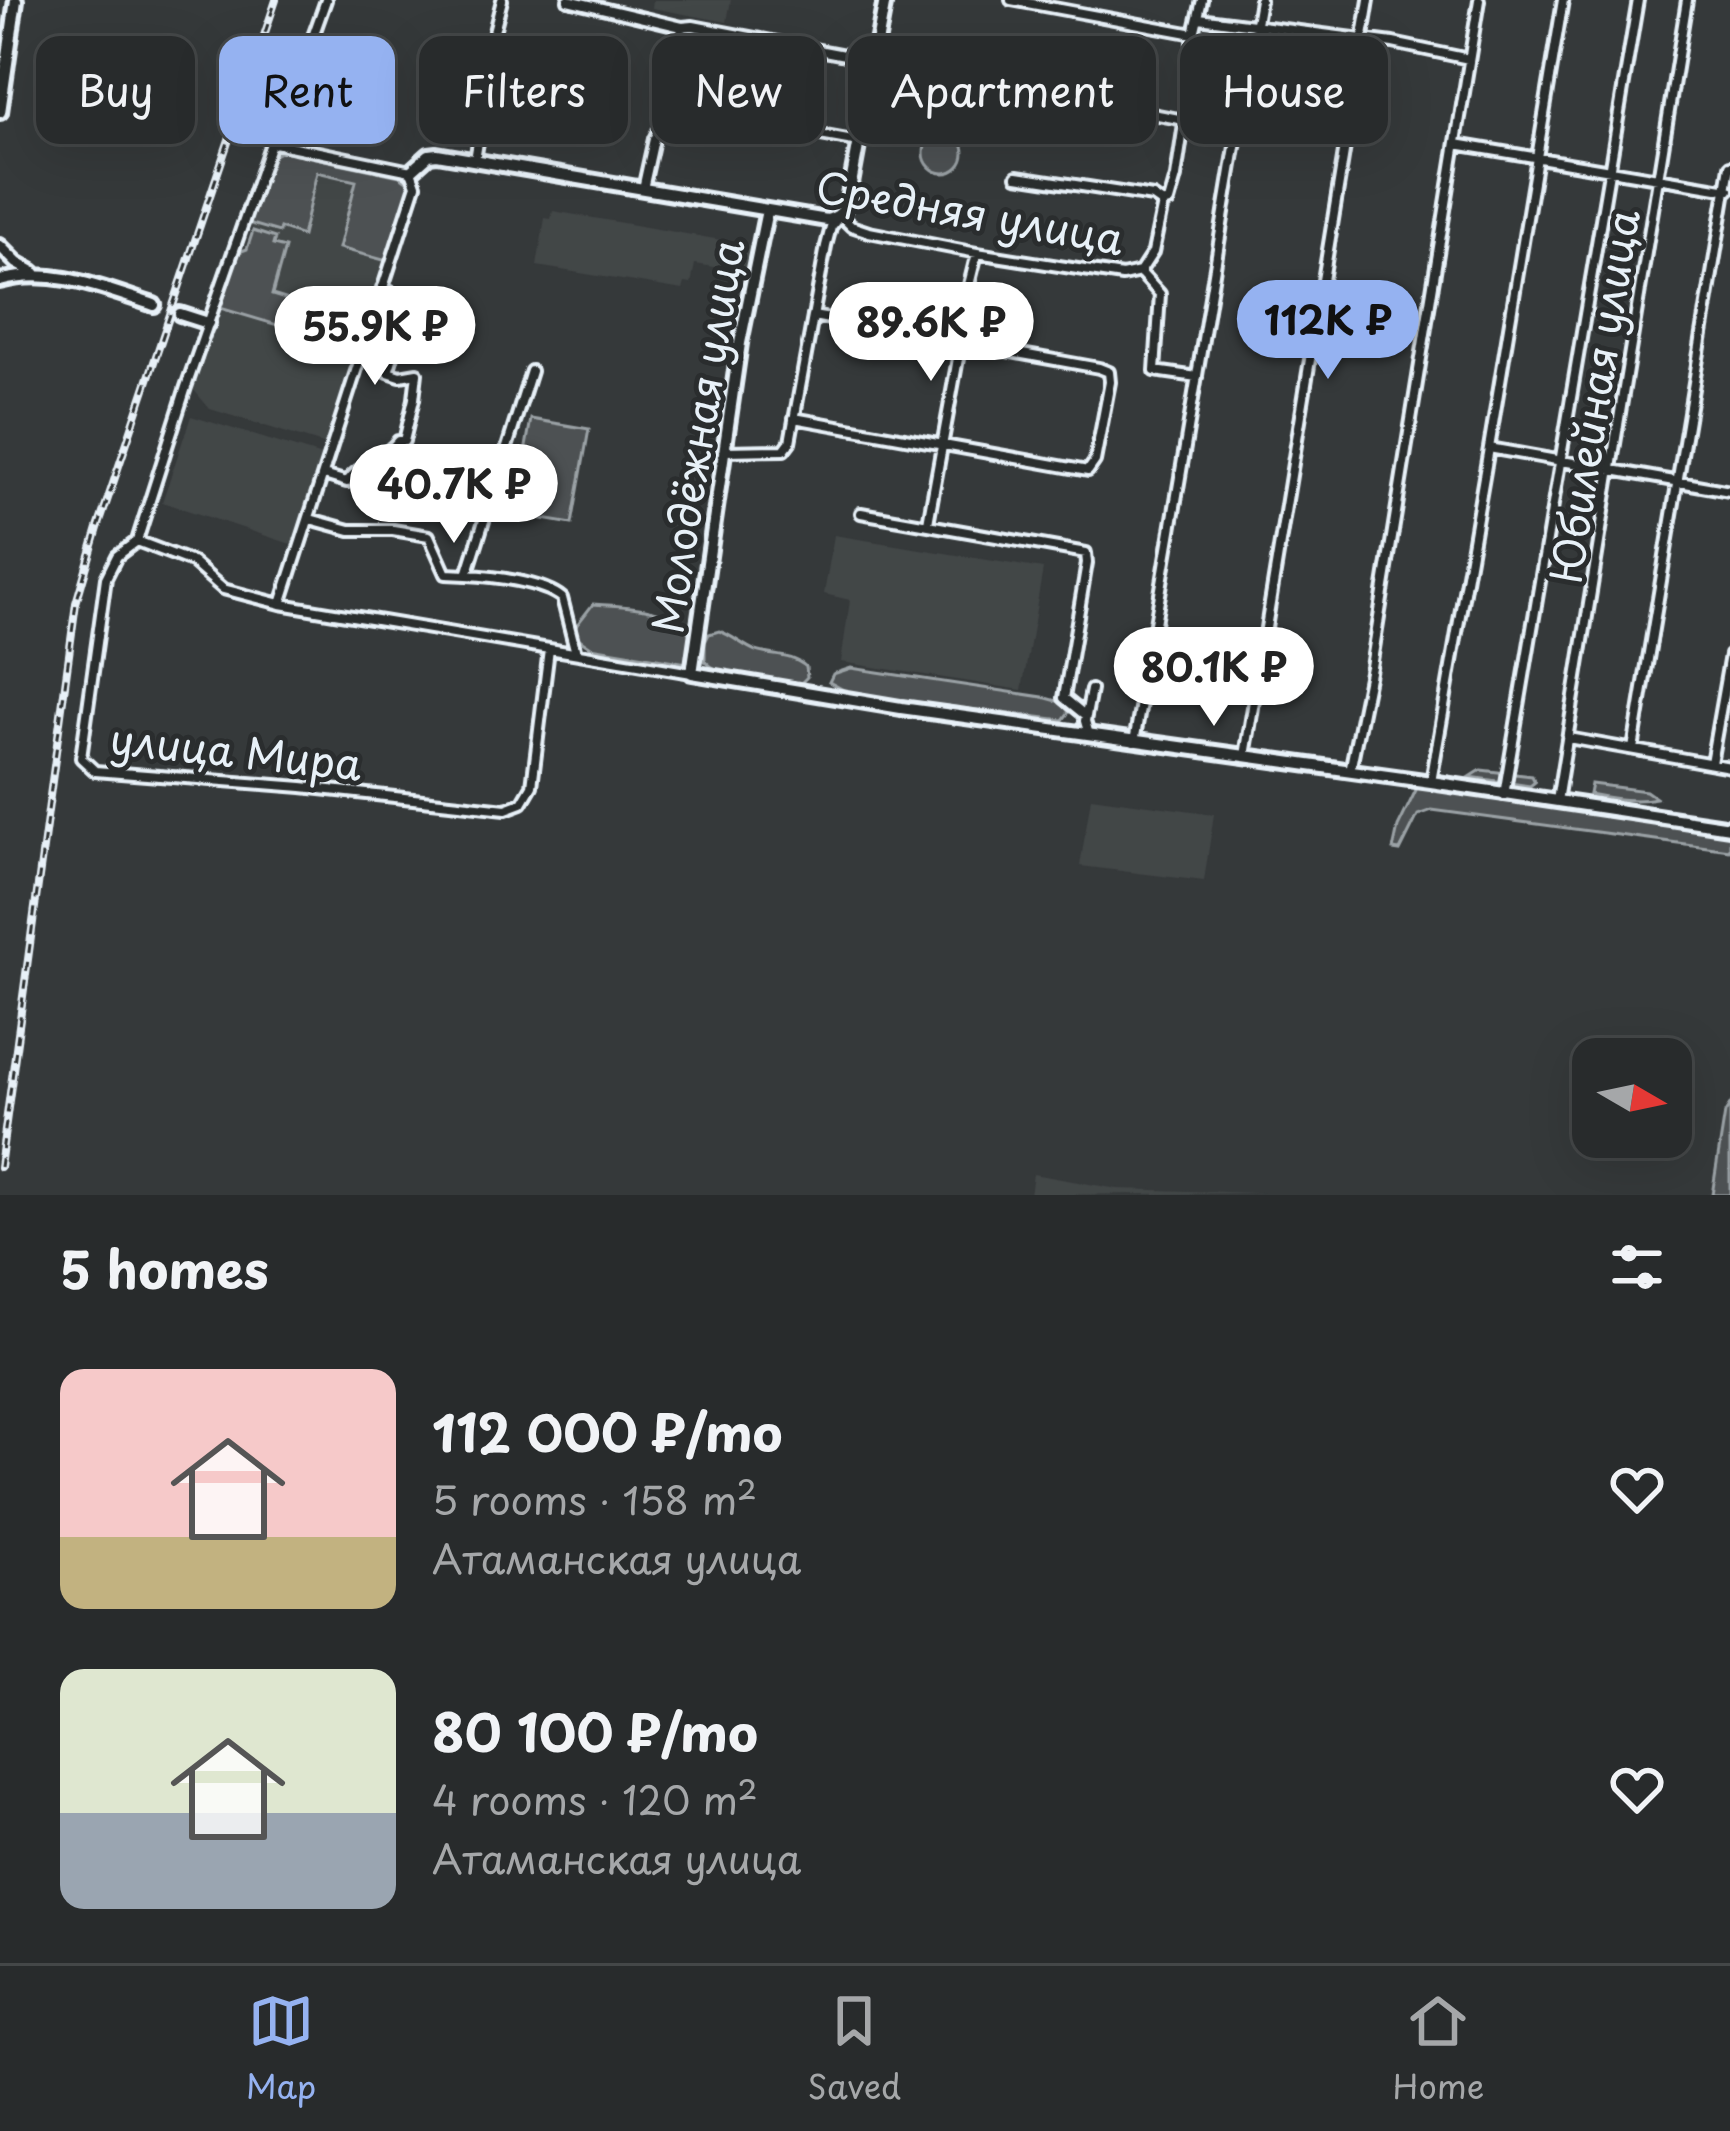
<!DOCTYPE html>
<meta charset="utf-8">
<style>
body{margin:0;font-family:"Playpen Sans",sans-serif;background:#343738;color:#f1f3f6;height:100vh;display:flex;flex-direction:column;font-size:45px;white-space:nowrap}
*{box-sizing:border-box;margin:0}
p{font-size:39px;color:#a5a7a9}
.icon{flex:none;width:66px;height:66px;fill:none;stroke:currentColor;stroke-width:2;stroke-linecap:round;stroke-linejoin:round}
.map{position:relative;height:1195px;overflow:hidden}
.side{display:flex;flex-direction:column;background:#282b2c;flex:1}
.side>*{flex:none}
.guide{position:absolute;left:36px;top:36px;width:1659px;height:108px;display:flex;gap:24px}
.needle{width:78px;rotate:99deg}
.buttons{position:absolute;left:1572px;top:1038px;display:grid;gap:24px}
.buttons a{display:grid;place-items:center;width:120px;height:120px;border-radius:24px;background:#282b2c;box-shadow:0 12px 48px #0002,0 0 0 3px #444748;font-size:60px}
.price{position:absolute;translate:-50% -102px;padding:0 27px;border-radius:42px;background:#fff;color:#222;font-size:39px;line-height:78px;filter:drop-shadow(0 3px 6px #0008)}
.price::after{content:'';position:absolute;left:50%;top:72px;width:36px;height:27px;margin-left:-18px;background:inherit;clip-path:polygon(0 0,100% 0,50% 100%)}
.price.current{background:#95b2f1;color:#111}
ul{padding:0;list-style:none}
li{display:flex;align-items:center;gap:36px;height:300px;padding:0 60px}
li span{display:grid;place-items:center;flex:none;width:336px;height:240px;border-radius:24px;color:#555}
li>.icon{margin-inline-start:auto}
span .icon{width:144px;height:144px;fill:#fffc;stroke-width:1}
li b{font-size:51px}
h2{display:flex;justify-content:space-between;align-items:center;height:144px;padding:0 60px;font-size:51px}
.chip{padding:0 42px;border-radius:24px;background:#282b2c;box-shadow:0 12px 48px #0002,0 0 0 3px #444748;font-size:42px;line-height:108px}
.chip.current{background:#95b2f1;color:#111}
.dock{display:flex;justify-content:space-around;align-items:center;height:168px;border-top:3px solid #444748;background:#282b2c;font-size:33px;color:#a5a7a9}
.dock a{display:grid;justify-items:center;gap:6px}
.dock .current{color:#95b2f1}
.map>svg:first-child{display:block}
</style>
<div class="map">
<svg width="1730" height="1195" viewBox="0 0 1730 1195">
<rect width="100%" height="100%" fill="#35393a"/>
<filter id="ink" filterUnits="userSpaceOnUse"><feTurbulence type="fractalNoise" baseFrequency=".00833" numOctaves="2"/><feDisplacementMap in="SourceGraphic" scale="24" xChannelSelector="R" yChannelSelector="G"/><feConvolveMatrix kernelMatrix="1 2 1 2 8 2 1 2 1" color-interpolation-filters="sRGB"/></filter>
<g filter="url(#ink)">
<path fill="#424647" d="M 653,0 L 731,0 L 727,22 L 652,8 Z
M 282,151 L 400,176 L 412,185 L 326,445 L 210,409 L 193,389 L 239,252 L 247,248 L 253,231 L 248,223 L 273,156 Z
M 553,211 L 756,246 L 751,273 L 695,264 L 691,284 L 685,283 L 683,290 L 537,266 L 545,218 L 551,219 Z
M 191,416 L 322,456 L 294,545 L 162,502 Z
M 834,535 L 1043,569 L 1022,690 L 841,662 L 850,600 L 824,594 Z
M 1091,797 L 1214,814 L 1204,881 L 1080,866 Z
M 1033,1174 L 1118,1189 L 1263,1193 L 1030,1195 Z"/>
<path fill="#4d5152" stroke="#9aa1a5" stroke-width="3" d="M924 153a20 20 0 1 1 40 0a20 20 0 1 1-40 0Z
M 282,151 L 400,176 L 412,185 L 387,261 L 339,248 L 356,181 L 317,172 L 302,236 L 280,228 L 279,232 L 248,223 L 273,156 Z
M 253,231 L 275,238 L 273,245 L 285,248 L 272,295 L 352,319 L 345,345 L 220,308 L 239,252 L 247,249 Z
M 531,419 L 589,429 L 572,524 L 514,514 Z
M 593,604 C 626,607 668,605 690,634 L 687,663 L 591,647 L 575,636 L 576,626 Z
M 719,631 C 732,635 743,646 756,651 C 774,657 792,654 806,667 L 807,677 L 801,683 C 772,679 726,683 705,661 L 705,642 L 709,634 Z
M 851,668 L 1043,697 L 1061,702 L 1069,712 L 1063,720 L 853,695 L 829,682 L 833,674 Z
M 1481,770 L 1532,776 L 1535,782 L 1530,786 L 1470,777 Z
M 1591,784 L 1646,791 L 1656,798 C 1634,803 1611,798 1589,794 Z
M 1417,788 L 1730,829 L 1730,850 L 1432,810 L 1418,815 L 1400,851 L 1393,850 L 1398,827 Z
M 1730,1105 L 1730,1195 L 1712,1195 L 1725,1113 Z"/>
<g fill="none" stroke-linecap="round" stroke-linejoin="round">
<path stroke="#505556" stroke-width="10" stroke-dasharray="10 5" stroke-linecap="butt" d="M 154,305 L 180,314"/>
<defs>
<path id="street" d="M 326,0 L 275,143 L 270,146 L 186,387 L 137,541 L 117,556 L 106,578 L 81,758 L 95,771 L 302,787 L 506,809 L 522,803 L 532,786 L 549,649
M 568,0 L 682,27 L 693,26 L 1184,120
M 1011,0 L 1194,34
M 1199,18 L 1393,43 L 1469,59
M 482,73 L 624,99
M 670,108 L 859,142
M 275,143 L 411,171 L 416,185 L 281,604
M 1456,144 L 1729,190
M 475,160 L 482,118 L 476,103 L 502,0
M 1017,176 L 1153,197 L 1163,204
M 643,189 L 654,139 L 670,108 L 682,27
M 1163,204 L 1169,202 L 1176,177 L 1188,97 L 1194,34 L 1202,0
M 1140,272 L 1153,252 L 1163,204
M 531,371 L 467,575 C 492,576 543,582 562,598 L 576,653
M 794,418 L 1088,471 L 1095,461 L 1110,382 L 1109,372 L 1099,368 L 813,316
M 1489,448 L 1730,491
M 726,451 L 784,450 L 790,442 L 826,246 L 831,227 L 840,215 L 851,226 L 869,232 L 977,253 L 1122,276 L 1140,272 L 1160,294 L 1155,371 L 1197,377
M 324,475 L 347,482 C 359,464 384,460 398,441 L 404,441 L 414,399 L 417,373 L 400,376 L 388,372 L 410,301 L 382,288
M 861,513 L 1086,553 L 1087,563 L 1064,698 L 1086,716
M 310,519 L 350,530 L 393,530 L 429,536 L 446,574 L 467,575
M 928,523 L 961,342 L 966,297 L 977,253
M 137,541 L 192,562 L 223,589 L 281,604 L 692,673
M 1089,735 L 1085,721 L 1091,690
M 1568,738 L 1730,767
M 1134,742 C 1179,495 1217,247 1260,0
M 1633,749 L 1730,166
M 1245,756 L 1369,0
M 1711,763 L 1730,655
M 1350,771 L 1371,667 L 1479,0
M 1431,782 L 1489,448 L 1563,0
M 1504,795 L 1638,0
M 1557,801 L 1687,0"/>
<path id="secondary" d="M 0,112 L 16,0
M 411,171 L 429,155 L 437,154 L 827,220 C 839,217 843,212 848,200 L 885,0
M 767,210 L 740,343 L 692,673 L 901,708 L 1431,782 L 1730,827
M 0,246 L 17,263 L 33,272
M 0,281 C 52,266 104,289 154,305
M 180,314 L 208,323"/>
</defs>
<use href="#street" stroke="#e8f1f8" stroke-width="16"/>
<use href="#secondary" stroke="#e8f1f8" stroke-width="20"/>
<use href="#street" stroke="#2a2d2e" stroke-width="8"/>
<use href="#secondary" stroke="#2a2d2e" stroke-width="10"/>
<defs>
<path id="rail" d="M 0,1167 L 76,603 L 98,528 L 276,0"/>
</defs>
<use href="#rail" stroke="#e8f1f8" stroke-width="8"/>
<use href="#rail" stroke="#2a2d2e" stroke-width="3" stroke-dasharray="9" stroke-linecap="butt"/>
</g>
</g>
<g text-anchor="middle" dominant-baseline="central" stroke-width="10" stroke-linejoin="round" paint-order="stroke">
<g font-size="42" fill="#e8f1f8" stroke="#2a2d2e">
<text transform="translate(970 211) rotate(10)">Средняя улица</text>
<text transform="translate(1593 396) rotate(-81)">Юбилейная улица</text>
<text transform="translate(696 436) rotate(-81)">Молодёжная улица</text>
<text transform="translate(236 750) rotate(6)">улица Мира</text>
</g>
</g>
</svg>
<div class="buttons">
<a><svg class="needle" viewBox="-14 -14 28 28"><path d="M0-13l5 13h-10z" fill="#e53935"/><path d="M0 13l5-13h-10z" fill="#a5a7a9"/></svg></a>
</div>
<b class="price current" style="left:1328px;top:382px">112K ₽</b>
<b class="price" style="left:931px;top:384px">89.6K ₽</b>
<b class="price" style="left:375px;top:388px">55.9K ₽</b>
<b class="price" style="left:454px;top:546px">40.7K ₽</b>
<b class="price" style="left:1214px;top:729px">80.1K ₽</b>
<div class="guide">
<a class="chip">Buy</a>
<a class="chip current">Rent</a>
<a class="chip">Filters</a>
<a class="chip">New</a>
<a class="chip">Apartment</a>
<a class="chip">House</a>
</div>
</div>
<section class="side">
<h2>5 homes<svg class="icon" aria-label="filters" viewBox="0 0 24 24"><path d="M4 7h16M4 17h16"/><circle cx="9" cy="7" r="2"/><circle cx="15" cy="17" r="2"/></svg></h2>
<ul>
<li><span style="background:linear-gradient(#f6c9c9 70%,#c2b280 0)"><svg class="icon" aria-label="home" viewBox="0 0 24 24"><path d="M3 11l9-7 9 7M6 9v11h12V9"/></svg></span><div><b>112 000 ₽/mo</b><p>5 rooms · 158 m²</p><p>Атаманская улица</p></div><svg class="icon" aria-label="heart" viewBox="0 0 24 24"><path d="M12 20l-8-8c-3-5 5-10 8-4 3-6 11-1 8 4z"/></svg></li>
<li><span style="background:linear-gradient(#dfe7d0 60%,#9aa5b1 0)"><svg class="icon" aria-label="home" viewBox="0 0 24 24"><path d="M3 11l9-7 9 7M6 9v11h12V9"/></svg></span><div><b>80 100 ₽/mo</b><p>4 rooms · 120 m²</p><p>Атаманская улица</p></div><svg class="icon" aria-label="heart" viewBox="0 0 24 24"><path d="M12 20l-8-8c-3-5 5-10 8-4 3-6 11-1 8 4z"/></svg></li>
</ul>
</section>
<nav class="dock">
<a class="current"><svg class="icon" aria-label="map" viewBox="0 0 24 24"><path d="M3 6l6-2 6 2 6-2v14l-6 2-6-2-6 2zM9 4v14M15 6v14"/></svg>Map</a>
<a><svg class="icon" aria-label="saved" viewBox="0 0 24 24"><path d="M7 4h10v16l-5-4-5 4z"/></svg>Saved</a>
<a><svg class="icon" aria-label="home" viewBox="0 0 24 24"><path d="M3 11l9-7 9 7M6 9v11h12V9"/></svg>Home</a>
</nav>
